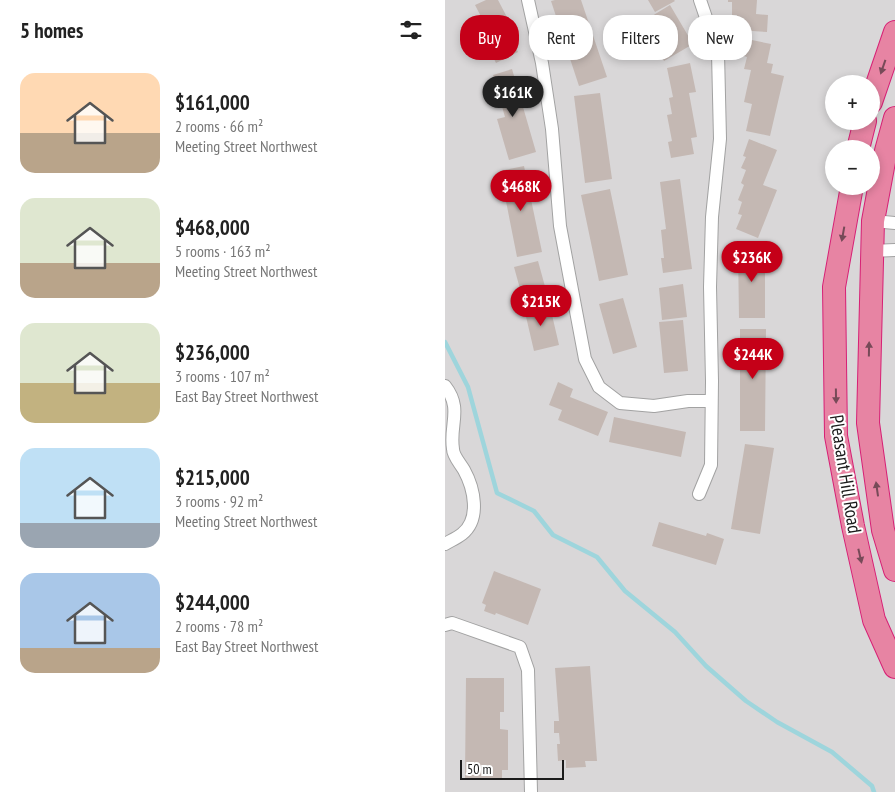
<!DOCTYPE html>
<meta charset="utf-8">
<style>
body{margin:0;font-family:"PT Sans Narrow",sans-serif;background:#f2f2f2;color:#222;height:100vh;display:flex;flex-direction:column;font-size:19px;white-space:nowrap}
*{box-sizing:border-box;margin:0}
p{font-size:16px;color:#767676}
.icon{flex:none;width:28px;height:28px;fill:none;stroke:currentColor;stroke-width:2;stroke-linecap:round;stroke-linejoin:round}
.map{position:relative;flex:1;overflow:hidden}
.panel{display:flex;flex-direction:column;background:#fff;width:445px}
.panel>*{flex:none}
.hud{position:absolute;left:15px;top:15px;width:360px;height:45px;display:flex;gap:10px}
.fabs{position:absolute;left:380px;top:75px;display:grid;gap:10px}
.fabs a{display:grid;place-items:center;width:55px;height:55px;border-radius:50%;background:#fff;box-shadow:0 2px 8px #0003;font-size:25px}
.scale{position:absolute;left:15px;bottom:12px;width:104px;box-sizing:border-box;padding-left:5px;border:2px solid #1b1b1b;border-top:0;font-size:14px;line-height:18px;white-space:nowrap;color:#1b1b1b;-webkit-text-stroke:4px #fff;paint-order:stroke}
.price{position:absolute;translate:-50% -42px;padding:0 11px;border-radius:18px;background:#c50018;color:#fff;font-size:16px;line-height:32px;filter:drop-shadow(0 1px 2px #0008)}
.price::after{content:'';position:absolute;left:50%;top:30px;width:15px;height:11px;margin-left:-8px;background:inherit;clip-path:polygon(0 0,100% 0,50% 100%)}
.price.selected{background:#222;color:#fff}
ul{padding:0;list-style:none}
li{display:flex;align-items:center;gap:15px;height:125px;padding:0 20px}
li span{display:grid;place-items:center;flex:none;width:140px;height:100px;border-radius:15px;color:#555}
li>.icon{margin-inline-start:auto}
span .icon{width:60px;height:60px;fill:#fffc;stroke-width:1}
li b{font-size:21px}
h2{display:flex;justify-content:space-between;align-items:center;height:60px;padding:0 20px;font-size:21px}
.pill{padding:0 18px;border-radius:20px;background:#fff;box-shadow:0 2px 8px #0003;font-size:18px;line-height:45px}
.pill.selected{background:#c50018;color:#fff}
main{display:flex;flex:1;min-height:0}
.map>svg:first-child{display:block}
</style>
<main>
<section class="panel">
<h2>5 homes<svg class="icon" aria-label="filters" viewBox="0 0 24 24"><path d="M4 7h16M4 17h16"/><circle cx="9" cy="7" r="2"/><circle cx="15" cy="17" r="2"/></svg></h2>
<ul>
<li><span style="background:linear-gradient(#ffd9b3 60%,#b9a48a 0)"><svg class="icon" aria-label="home" viewBox="0 0 24 24"><path d="M3 11l9-7 9 7M6 9v11h12V9"/></svg></span><div><b>$161,000</b><p>2 rooms · 66 m²</p><p>Meeting Street Northwest</p></div></li>
<li><span style="background:linear-gradient(#dfe7d0 65%,#b9a48a 0)"><svg class="icon" aria-label="home" viewBox="0 0 24 24"><path d="M3 11l9-7 9 7M6 9v11h12V9"/></svg></span><div><b>$468,000</b><p>5 rooms · 163 m²</p><p>Meeting Street Northwest</p></div></li>
<li><span style="background:linear-gradient(#dfe7d0 60%,#c2b280 0)"><svg class="icon" aria-label="home" viewBox="0 0 24 24"><path d="M3 11l9-7 9 7M6 9v11h12V9"/></svg></span><div><b>$236,000</b><p>3 rooms · 107 m²</p><p>East Bay Street Northwest</p></div></li>
<li><span style="background:linear-gradient(#bfe0f5 75%,#9aa5b1 0)"><svg class="icon" aria-label="home" viewBox="0 0 24 24"><path d="M3 11l9-7 9 7M6 9v11h12V9"/></svg></span><div><b>$215,000</b><p>3 rooms · 92 m²</p><p>Meeting Street Northwest</p></div></li>
<li><span style="background:linear-gradient(#a9c7e8 75%,#b9a48a 0)"><svg class="icon" aria-label="home" viewBox="0 0 24 24"><path d="M3 11l9-7 9 7M6 9v11h12V9"/></svg></span><div><b>$244,000</b><p>2 rooms · 78 m²</p><p>East Bay Street Northwest</p></div></li>
</ul>
</section>
<div class="map">
<svg width="450" height="792" viewBox="0 0 450 792">
<rect width="100%" height="100%" fill="#ede7df"/>
<path fill="#d9d7d8" fill-rule="evenodd" d="M 0,0 L 450,0 L 450,792 L 0,792 ZM 389,84 L 426,84 L 426,121 L 389,121 ZM 389,149 L 426,149 L 426,186 L 389,186 Z"/>
<g fill="none" stroke-linecap="round" stroke-linejoin="round">
<path stroke="#9ed5dc" stroke-width="4.5" d="M 0,342 L 23,387 L 52,493 L 89,511 L 108,535 L 152,557 L 180,591 L 230,632 L 261,666 L 301,701 L 332,722 L 387,752 L 427,786 L 429,792"/>
</g>
<path fill="#c4b8b3" d="M 41,0 L 53,0 L 64,21 L 58,24 L 73,52 L 51,63 L 37,35 L 44,32 L 30,5 Z
M 110,0 L 136,0 L 162,77 L 134,86 L 106,1 Z
M 203,0 L 229,0 L 230,1 L 210,12 Z
M 283,0 L 312,0 L 311,14 L 323,15 L 322,32 L 291,30 L 292,15 L 287,15 L 287,2 L 283,2 Z
M 225,5 L 248,44 L 219,61 L 212,48 L 214,46 L 208,35 L 215,30 L 207,16 Z
M 302,39 L 326,44 L 322,63 L 328,64 L 326,73 L 339,76 L 325,136 L 301,131 L 307,104 L 299,102 L 306,70 L 299,69 L 302,57 L 299,56 Z
M 245,63 L 251,92 L 244,93 L 252,137 L 246,138 L 249,154 L 226,158 L 223,142 L 227,141 L 222,115 L 227,114 L 224,98 L 228,97 L 222,68 Z
M 67,69 L 91,152 L 64,160 L 52,119 L 60,117 L 48,75 Z
M 155,93 L 167,179 L 140,183 L 129,96 Z
M 304,139 L 332,150 L 318,185 L 332,190 L 313,238 L 291,229 L 297,215 L 293,214 L 297,202 L 293,200 L 299,185 L 296,183 L 301,170 L 296,168 L 301,157 L 298,156 Z
M 79,166 L 97,252 L 72,257 L 55,171 Z
M 235,179 L 247,269 L 218,273 L 216,258 L 219,258 L 216,230 L 221,229 L 215,182 Z
M 165,189 L 183,275 L 154,281 L 136,195 Z
M 293,249 L 320,249 L 320,318 L 294,318 Z
M 93,261 L 104,301 L 80,307 L 69,267 Z
M 238,284 L 242,317 L 217,320 L 214,288 Z
M 178,298 L 192,347 L 168,354 L 154,304 Z
M 104,302 L 114,345 L 89,351 L 79,308 Z
M 238,320 L 243,371 L 219,373 L 214,322 Z
M 295,329 L 321,329 L 320,431 L 295,431 Z
M 113,382 L 128,389 L 125,397 L 163,412 L 153,436 L 113,420 L 117,410 L 104,405 Z
M 169,417 L 241,432 L 236,457 L 164,442 Z
M 300,444 L 329,448 L 315,534 L 286,529 Z
M 214,522 L 261,536 L 262,533 L 279,539 L 271,565 L 207,546 Z
M 49,571 L 96,589 L 83,625 L 51,613 L 50,615 L 39,611 L 41,605 L 37,603 Z
M 145,666 L 152,761 L 140,761 L 141,767 L 121,768 L 121,760 L 113,761 L 112,744 L 115,744 L 114,733 L 109,733 L 109,721 L 114,721 L 110,668 Z
M 21,678 L 59,678 L 59,712 L 55,712 L 55,729 L 63,730 L 63,770 L 57,770 L 57,778 L 20,778 Z"/>
<g fill="none" stroke-linecap="round" stroke-linejoin="round">
<defs>
<path id="street" d="M 83,0 L 97,63 L 107,129 L 115,226 L 140,359 L 154,387 L 175,403 L 209,406 L 243,401 L 266,401
M 428,221 L 450,223
M 426,251 L 450,250
M 0,386 C 18,409 4,425 8,449 C 8,456 15,463 19,470 C 29,488 36,519 17,534 C 12,538 5,541 0,544
M 254,494 L 266,465 L 267,381 L 265,287 L 267,217 L 275,139 L 273,53 L 255,0
M 0,625 L 7,623 L 75,647 L 83,670 L 86,792"/>
<path id="highway" d="M 426,102 L 450,32
M 450,118 L 441,151 L 428,221 L 423,423 L 438,530 L 450,570
M 413,149 L 420,121
M 407,186 L 389,287 L 391,436 L 408,526 L 429,620 L 450,667"/>
</defs>
<use href="#street" stroke="#a2a2a2" stroke-width="14"/>
<use href="#highway" stroke="#d72075" stroke-width="24"/>
<use href="#street" stroke="#fff" stroke-width="12"/>
<use href="#highway" stroke="#e784a3" stroke-width="22"/>
</g>
<defs><path id="oneway-solid" d="M-6-.8H1V-3.2L6.5 0L1 3.2V.8H-6Z" transform="scale(1.25)"/></defs>
<g fill="#774a58">
<use href="#oneway-solid" transform="translate(438 67) rotate(109)"/>
<use href="#oneway-solid" transform="translate(398 234) rotate(100)"/>
<use href="#oneway-solid" transform="translate(424 349) rotate(-89)"/>
<use href="#oneway-solid" transform="translate(391 396) rotate(89)"/>
<use href="#oneway-solid" transform="translate(432 489) rotate(-98)"/>
<use href="#oneway-solid" transform="translate(415 556) rotate(77)"/>
</g>
<g text-anchor="middle" dominant-baseline="central" stroke-width="4" stroke-linejoin="round" paint-order="stroke">
<g font-size="19" fill="#1b1b1b" stroke="#fff">
<text transform="translate(401 474) rotate(81)">Pleasant Hill Road</text>
</g>
</g>
</svg>
<div class="fabs">
<a>+</a>
<a>−</a>
</div>
<div class="scale">50 m</div>
<b class="price selected" style="left:68px;top:118px">$161K</b>
<b class="price" style="left:76px;top:212px">$468K</b>
<b class="price" style="left:307px;top:283px">$236K</b>
<b class="price" style="left:96px;top:327px">$215K</b>
<b class="price" style="left:308px;top:380px">$244K</b>
<div class="hud">
<a class="pill selected">Buy</a>
<a class="pill">Rent</a>
<a class="pill">Filters</a>
<a class="pill">New</a>
</div>
</div>
</main>
